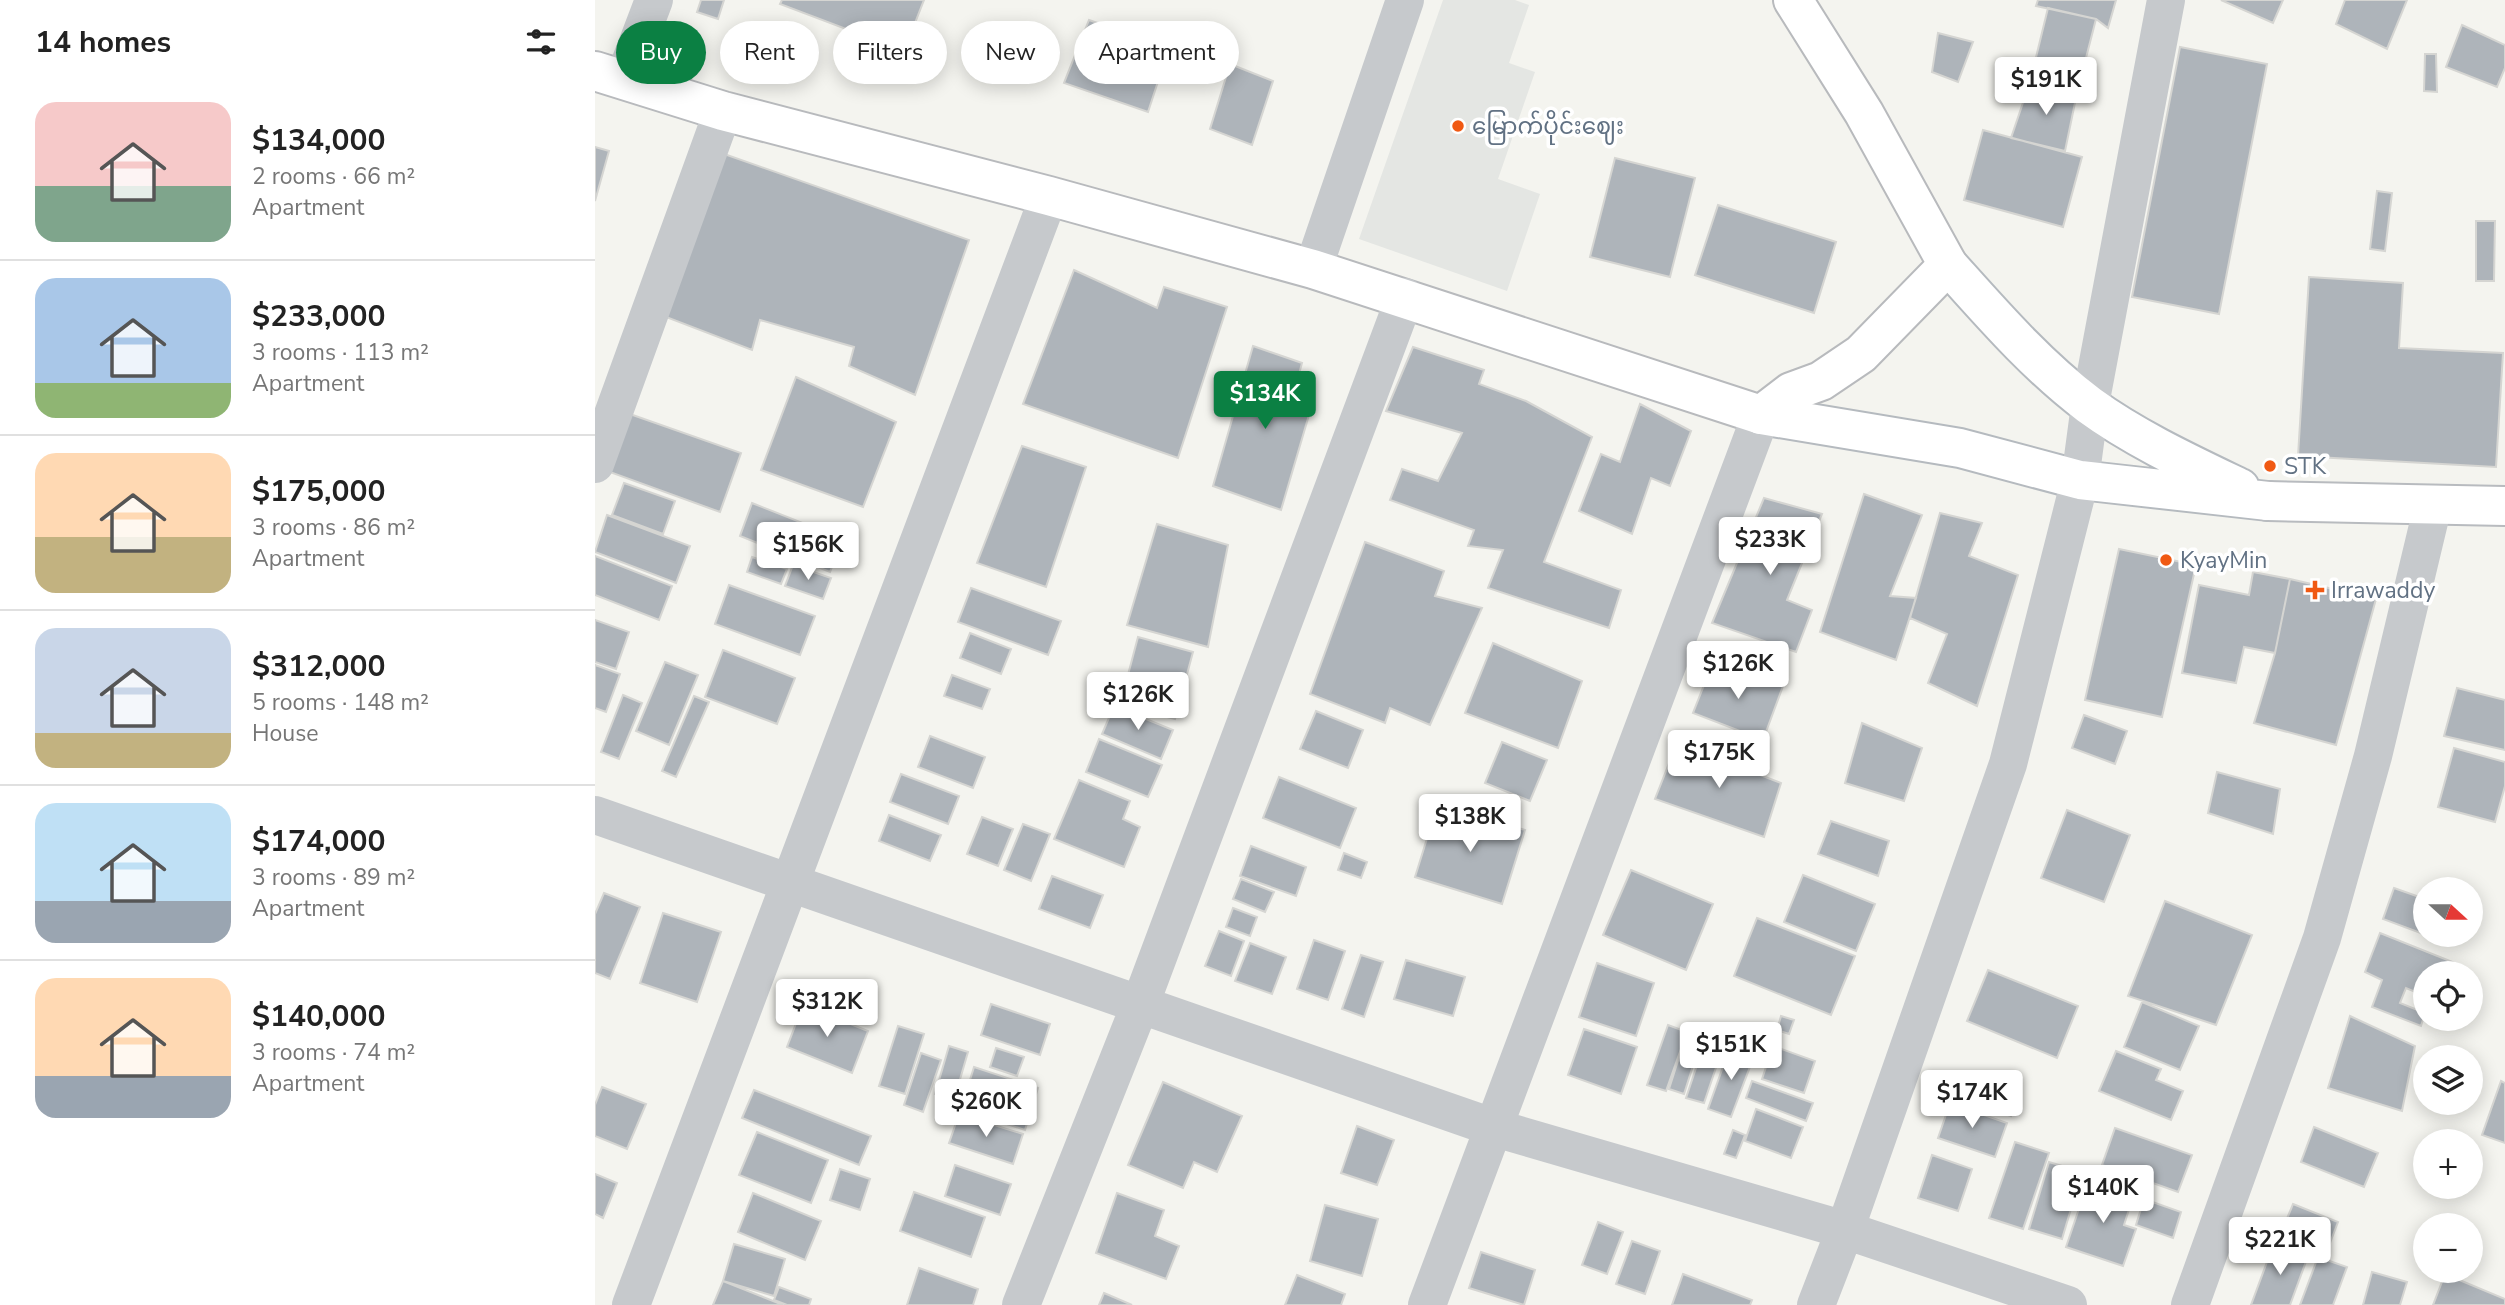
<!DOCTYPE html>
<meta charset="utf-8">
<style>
body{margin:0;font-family:"Nunito Sans","Noto Sans Myanmar",sans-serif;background:#f2f2f2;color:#222;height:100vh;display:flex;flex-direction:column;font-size:26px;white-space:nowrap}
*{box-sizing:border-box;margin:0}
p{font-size:23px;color:#767676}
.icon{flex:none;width:38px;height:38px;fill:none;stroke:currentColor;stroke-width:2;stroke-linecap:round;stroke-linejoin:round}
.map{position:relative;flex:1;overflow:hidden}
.panel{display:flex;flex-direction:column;background:#fff;width:595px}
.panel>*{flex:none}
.hud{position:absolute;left:21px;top:21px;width:665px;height:63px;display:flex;gap:14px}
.needle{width:46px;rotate:111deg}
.fabs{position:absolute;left:1818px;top:877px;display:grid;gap:14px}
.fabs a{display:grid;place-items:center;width:70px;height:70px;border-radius:50%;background:#fff;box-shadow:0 4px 18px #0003;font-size:35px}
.price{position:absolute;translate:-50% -60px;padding:0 16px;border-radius:7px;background:#fff;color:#222;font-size:23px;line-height:46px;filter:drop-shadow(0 2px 4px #0008)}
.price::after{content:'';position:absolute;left:50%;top:42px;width:21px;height:16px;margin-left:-10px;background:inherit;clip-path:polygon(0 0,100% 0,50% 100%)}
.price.current{background:#0b8043;color:#fff}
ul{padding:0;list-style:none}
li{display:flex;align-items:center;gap:21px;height:175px;padding:0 35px}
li+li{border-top:2px solid #e0e0e0}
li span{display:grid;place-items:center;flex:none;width:196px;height:140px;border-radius:21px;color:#555}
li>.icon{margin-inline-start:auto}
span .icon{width:84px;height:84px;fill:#fffc;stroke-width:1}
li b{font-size:30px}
h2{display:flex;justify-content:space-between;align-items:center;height:84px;padding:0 35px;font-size:30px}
.pill{padding:0 24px;border-radius:32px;background:#fff;box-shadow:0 4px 18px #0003;font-size:24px;line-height:63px}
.pill.current{background:#0b8043;color:#fff}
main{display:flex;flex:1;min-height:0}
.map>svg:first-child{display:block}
</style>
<main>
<section class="panel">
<h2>14 homes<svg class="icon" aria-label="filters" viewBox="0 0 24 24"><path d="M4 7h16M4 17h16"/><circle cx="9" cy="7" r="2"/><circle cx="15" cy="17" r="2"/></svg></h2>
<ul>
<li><span style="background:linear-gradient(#f6c9c9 60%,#7fa58c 0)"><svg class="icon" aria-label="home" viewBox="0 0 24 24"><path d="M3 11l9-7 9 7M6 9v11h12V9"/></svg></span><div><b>$134,000</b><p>2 rooms · 66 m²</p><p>Apartment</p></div></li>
<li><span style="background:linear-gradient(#a9c7e8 75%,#8fb573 0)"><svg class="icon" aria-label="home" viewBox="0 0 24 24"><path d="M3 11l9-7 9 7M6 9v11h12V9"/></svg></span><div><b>$233,000</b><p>3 rooms · 113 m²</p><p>Apartment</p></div></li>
<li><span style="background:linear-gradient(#ffd9b3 60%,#c2b280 0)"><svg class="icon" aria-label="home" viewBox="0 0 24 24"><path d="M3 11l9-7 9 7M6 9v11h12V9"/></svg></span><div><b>$175,000</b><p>3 rooms · 86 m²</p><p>Apartment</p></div></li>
<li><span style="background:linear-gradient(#c9d6e8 75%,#c2b280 0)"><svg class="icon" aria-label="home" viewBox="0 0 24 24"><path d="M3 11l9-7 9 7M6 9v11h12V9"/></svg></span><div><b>$312,000</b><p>5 rooms · 148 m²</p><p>House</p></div></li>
<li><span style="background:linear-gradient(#bfe0f5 70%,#9aa5b1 0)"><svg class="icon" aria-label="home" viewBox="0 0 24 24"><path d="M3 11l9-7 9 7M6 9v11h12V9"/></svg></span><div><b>$174,000</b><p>3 rooms · 89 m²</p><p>Apartment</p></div></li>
<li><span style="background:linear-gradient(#ffd9b3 70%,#9aa5b1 0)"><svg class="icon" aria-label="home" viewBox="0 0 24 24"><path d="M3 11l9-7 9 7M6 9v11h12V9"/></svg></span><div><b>$140,000</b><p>3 rooms · 74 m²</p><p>Apartment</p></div></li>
</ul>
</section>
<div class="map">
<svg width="1910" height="1305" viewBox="0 0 1910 1305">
<rect width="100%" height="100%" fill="#f4f4ef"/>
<path fill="#e4e6e3" d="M 848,0 L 920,0 L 934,5 L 914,63 L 940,72 L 903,179 L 945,194 L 912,291 L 764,239 Z"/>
<path fill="#aeb4ba" stroke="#d5d5d2" stroke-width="2" d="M 106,0 L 129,0 L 123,19 L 102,12 Z
M 187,0 L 329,0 L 309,51 L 185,4 Z
M 1443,0 L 1521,0 L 1513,28 L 1501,19 L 1441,6 Z
M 1626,0 L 1688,0 L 1678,23 Z
M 1750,0 L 1812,0 L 1792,49 L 1741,24 Z
M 1453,8 L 1501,19 L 1482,93 L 1435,82 Z
M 494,20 L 574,48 L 553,112 L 469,83 Z
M 1867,25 L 1910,45 L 1910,68 L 1902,87 L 1851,67 Z
M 1343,33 L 1378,42 L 1363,82 L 1337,72 Z
M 1585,47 L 1672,64 L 1624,314 L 1537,297 Z
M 1830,54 L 1841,54 L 1842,92 L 1829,91 Z
M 635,64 L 678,81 L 657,145 L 615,129 Z
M 1435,82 L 1482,93 L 1470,151 L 1416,138 Z
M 1388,130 L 1487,157 L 1468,227 L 1369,200 Z
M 0,147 L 14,151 L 0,201 Z
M 115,149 L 374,240 L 320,395 L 254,366 L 259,347 L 165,320 L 157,350 L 58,312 Z
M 1020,158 L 1100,178 L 1075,277 L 995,257 Z
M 1782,191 L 1797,193 L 1790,251 L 1775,249 Z
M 1123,205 L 1241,242 L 1219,313 L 1100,275 Z
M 1881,221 L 1900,221 L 1899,281 L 1881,281 Z
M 479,270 L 562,308 L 569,287 L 632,307 L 583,458 L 428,404 Z
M 1714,277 L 1808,283 L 1804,348 L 1908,353 L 1901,467 L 1703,456 Z
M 658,346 L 707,363 L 699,393 L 719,398 L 686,510 L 618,486 Z
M 818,347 L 889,370 L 884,384 L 931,401 L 997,437 L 949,562 L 1026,590 L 1014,628 L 893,588 L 908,550 L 873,546 L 879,530 L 795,500 L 807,469 L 843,481 L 867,433 L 791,411 Z
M 201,377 L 301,422 L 268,507 L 166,470 Z
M 1045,404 L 1096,431 L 1075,486 L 1056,478 L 1037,534 L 984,511 L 1006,454 L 1025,462 Z
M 32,413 L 146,453 L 125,512 L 12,471 Z
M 427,446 L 491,467 L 451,587 L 382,563 Z
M 29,483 L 80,501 L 68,534 L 17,515 Z
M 1269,494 L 1327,515 L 1295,596 L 1321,598 L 1301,660 L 1225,632 Z
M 1169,498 L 1227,514 L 1192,600 L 1217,610 L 1201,652 L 1117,623 Z
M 157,503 L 248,539 L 235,572 L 145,536 Z
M 1345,513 L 1387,523 L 1374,556 L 1423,575 L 1382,706 L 1333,683 L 1352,634 L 1315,618 Z
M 12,515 L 95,546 L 81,583 L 0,552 Z
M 562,524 L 633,545 L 613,647 L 532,625 Z
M 770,542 L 849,571 L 840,596 L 887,608 L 835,725 L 795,708 L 790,723 L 715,694 Z
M 1524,549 L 1601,565 L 1567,717 L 1490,700 Z
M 0,556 L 77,586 L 64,620 L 0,595 Z
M 157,557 L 192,569 L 186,584 L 152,572 Z
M 198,565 L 236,578 L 228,599 L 190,586 Z
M 1658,572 L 1695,579 L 1680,653 L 1649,647 L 1641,683 L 1587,673 L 1604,585 L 1654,595 Z
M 1695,579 L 1781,599 L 1741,745 L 1659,723 L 1680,653 Z
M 134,585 L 220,616 L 205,655 L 120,624 Z
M 376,588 L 466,621 L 453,655 L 363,622 Z
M 0,620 L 34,632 L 21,669 L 0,662 Z
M 375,633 L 416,649 L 406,674 L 365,658 Z
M 543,637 L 598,652 L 580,719 L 525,705 Z
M 898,643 L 987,681 L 963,748 L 870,713 Z
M 128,650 L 200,678 L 182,724 L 110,697 Z
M 70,662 L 103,675 L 74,745 L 41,731 Z
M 0,665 L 25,674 L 11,712 L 0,708 Z
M 1117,665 L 1188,686 L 1168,740 L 1098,713 Z
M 357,675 L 395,689 L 387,709 L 349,696 Z
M 1862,688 L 1910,700 L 1910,750 L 1849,736 Z
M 28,695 L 47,703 L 24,759 L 6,752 Z
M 99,696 L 114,702 L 81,777 L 67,771 Z
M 519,706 L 578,730 L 566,759 L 507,734 Z
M 721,711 L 768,730 L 753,768 L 705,749 Z
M 1489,715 L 1532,731 L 1520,764 L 1477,748 Z
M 1267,723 L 1327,748 L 1309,801 L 1250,783 Z
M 335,736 L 390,757 L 378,788 L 323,767 Z
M 504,739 L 567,765 L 553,797 L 491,772 Z
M 907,742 L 952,760 L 935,801 L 890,783 Z
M 1082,743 L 1186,783 L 1169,837 L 1060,799 Z
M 1859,748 L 1910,762 L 1910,786 L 1900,822 L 1843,807 Z
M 1622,772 L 1685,789 L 1678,834 L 1613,813 Z
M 306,774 L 364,796 L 353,824 L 295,802 Z
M 684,777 L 761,808 L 745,848 L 668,818 Z
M 484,780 L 535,801 L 528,819 L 545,827 L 529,867 L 459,839 Z
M 843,803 L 930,830 L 907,904 L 820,877 Z
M 1472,810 L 1535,835 L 1509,902 L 1446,878 Z
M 294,815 L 346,835 L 335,861 L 284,841 Z
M 387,817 L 418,829 L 403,866 L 372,854 Z
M 1236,821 L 1294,841 L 1283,876 L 1223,854 Z
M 428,824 L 455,834 L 436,881 L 409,870 Z
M 656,846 L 711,867 L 701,896 L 645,876 Z
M 749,853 L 772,862 L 766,878 L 743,870 Z
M 1036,870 L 1118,904 L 1091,970 L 1008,935 Z
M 1208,875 L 1280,904 L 1261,951 L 1189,922 Z
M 457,876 L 508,895 L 495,928 L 444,909 Z
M 646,879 L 679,892 L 670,912 L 638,899 Z
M 1799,888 L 1830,899 L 1830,934 L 1841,934 L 1839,938 L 1788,919 Z
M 9,893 L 45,907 L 15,979 L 0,973 L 0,914 Z
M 1570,901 L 1657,935 L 1621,1025 L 1533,996 Z
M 638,908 L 662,917 L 655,936 L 631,927 Z
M 68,913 L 126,932 L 102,1002 L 45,983 Z
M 1162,918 L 1260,956 L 1236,1015 L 1139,976 Z
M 624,931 L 649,941 L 636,976 L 610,966 Z
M 1785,933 L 1870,967 L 1867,973 L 1830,973 L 1830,996 L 1811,988 L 1805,1003 L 1830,1013 L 1826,1026 L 1777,1007 L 1787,980 L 1770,972 Z
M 719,940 L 750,951 L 733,1000 L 702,989 Z
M 655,943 L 691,957 L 677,994 L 640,981 Z
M 766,955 L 788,962 L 769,1017 L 747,1009 Z
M 811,960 L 870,977 L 858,1016 L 799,999 Z
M 1002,963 L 1059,983 L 1041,1036 L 984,1017 Z
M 1393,970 L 1483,1006 L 1462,1058 L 1372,1021 Z
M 1547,1002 L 1604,1026 L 1585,1070 L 1529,1047 Z
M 396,1004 L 455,1024 L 445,1055 L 386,1035 Z
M 208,1005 L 273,1031 L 257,1073 L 192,1047 Z
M 1186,1016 L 1199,1020 L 1194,1034 L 1182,1030 Z
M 1755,1016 L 1820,1046 L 1807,1111 L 1733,1088 Z
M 1073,1025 L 1092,1032 L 1071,1091 L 1052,1085 Z
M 303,1026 L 329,1034 L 310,1094 L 284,1086 Z
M 989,1029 L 1042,1047 L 1026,1094 L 973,1075 Z
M 1109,1044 L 1127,1050 L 1109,1103 L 1091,1098 Z
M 1088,1045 L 1103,1050 L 1089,1094 L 1074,1089 Z
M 354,1046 L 373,1052 L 359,1100 L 340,1094 Z
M 1178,1046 L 1220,1061 L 1209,1093 L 1167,1079 Z
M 1135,1047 L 1159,1056 L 1136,1117 L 1113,1109 Z
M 401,1048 L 429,1057 L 422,1076 L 395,1067 Z
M 1521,1051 L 1566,1069 L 1561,1080 L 1588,1091 L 1576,1120 L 1504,1091 Z
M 326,1053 L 346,1060 L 328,1112 L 309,1105 Z
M 379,1067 L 443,1088 L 430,1130 L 366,1109 Z
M 1157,1081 L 1218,1103 L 1211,1121 L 1151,1098 Z
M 1906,1081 L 1910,1083 L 1910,1143 L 1887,1135 Z
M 568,1082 L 647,1116 L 622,1172 L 599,1162 L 588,1188 L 533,1165 Z
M 7,1087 L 51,1104 L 32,1149 L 0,1136 L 0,1105 Z
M 1389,1088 L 1422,1100 L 1416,1116 L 1383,1105 Z
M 159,1090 L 276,1136 L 264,1165 L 147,1118 Z
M 1355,1103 L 1412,1123 L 1400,1157 L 1343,1138 Z
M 1161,1109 L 1208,1127 L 1196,1158 L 1150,1141 Z
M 364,1114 L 428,1134 L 418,1164 L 354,1143 Z
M 762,1126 L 799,1140 L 782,1185 L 746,1173 Z
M 1719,1127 L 1783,1153 L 1769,1187 L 1706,1162 Z
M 1520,1128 L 1597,1155 L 1583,1192 L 1507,1165 Z
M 1138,1130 L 1150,1135 L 1141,1158 L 1129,1154 Z
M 162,1132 L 233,1160 L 216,1203 L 144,1175 Z
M 1420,1142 L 1454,1153 L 1428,1229 L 1394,1218 Z
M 1337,1155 L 1377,1169 L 1363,1211 L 1323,1198 Z
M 1454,1162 L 1487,1172 L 1467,1239 L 1434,1229 Z
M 360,1165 L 416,1184 L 405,1215 L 350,1196 Z
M 245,1169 L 275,1179 L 265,1210 L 235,1200 Z
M 0,1174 L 22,1183 L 8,1218 L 0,1214 Z
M 1493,1182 L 1538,1197 L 1529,1225 L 1541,1229 L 1528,1266 L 1471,1247 Z
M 319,1192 L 390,1217 L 376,1257 L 305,1231 Z
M 158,1193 L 226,1221 L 210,1260 L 143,1232 Z
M 522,1193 L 569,1210 L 560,1236 L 584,1246 L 571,1279 L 501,1253 Z
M 1549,1199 L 1586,1212 L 1578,1238 L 1541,1225 Z
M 1698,1204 L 1743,1222 L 1730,1256 L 1684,1238 Z
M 730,1205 L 783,1219 L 767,1276 L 715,1261 Z
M 1003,1222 L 1028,1232 L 1012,1274 L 987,1265 Z
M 1037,1241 L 1065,1251 L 1050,1294 L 1021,1284 Z
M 1679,1243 L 1713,1256 L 1695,1305 L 1656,1305 Z
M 139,1244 L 190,1259 L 179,1296 L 128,1281 Z
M 886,1252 L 940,1270 L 929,1305 L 874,1288 Z
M 1723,1257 L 1752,1267 L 1738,1305 L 1705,1305 Z
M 324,1268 L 383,1289 L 378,1305 L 312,1305 Z
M 1777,1272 L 1812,1282 L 1805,1305 L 1768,1305 Z
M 1088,1274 L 1157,1300 L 1155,1305 L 1077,1305 Z
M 1850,1274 L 1910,1299 L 1910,1305 L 1838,1305 Z
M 702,1275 L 750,1294 L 746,1305 L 690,1305 Z
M 128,1281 L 188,1305 L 118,1305 Z
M 184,1287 L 216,1299 L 214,1305 L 192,1305 L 179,1300 Z
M 509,1293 L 537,1305 L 504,1305 Z"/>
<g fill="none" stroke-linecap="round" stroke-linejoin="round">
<defs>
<path id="secondary" d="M 1353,265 C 1397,314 1441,365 1494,405 C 1539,438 1595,464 1645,488
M 1166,415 L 1365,448 L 1485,480 L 1673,501"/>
<path id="primary" d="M 1673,501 L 1910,506"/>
<path id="trunk" d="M 0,71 L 128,111 L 454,196 L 718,269 L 1166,415 L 1196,392 L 1226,381 L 1266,354 L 1353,265 L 1269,113 L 1198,0"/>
</defs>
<use href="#secondary" stroke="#b5babf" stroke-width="42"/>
<use href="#primary" stroke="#b8bbbf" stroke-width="42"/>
<use href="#trunk" stroke="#b8babd" stroke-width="42"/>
<path stroke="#c6c9cc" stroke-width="38" d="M 29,79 L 59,0
M 718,269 L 810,0
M 0,464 L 128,111
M 0,815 L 900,1128 L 1250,1230 L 1473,1305
M 36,1305 L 454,196
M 426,1305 L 545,1005 L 810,297
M 832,1305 L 1166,415
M 1221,1305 L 1250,1230 L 1413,764 L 1485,480 L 1495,405 L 1571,0
M 1595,1305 L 1727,938 L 1778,756 L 1838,505"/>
<use href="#secondary" stroke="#fff" stroke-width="38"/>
<use href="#primary" stroke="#fff" stroke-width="38"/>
<use href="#trunk" stroke="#fff" stroke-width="38"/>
</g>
<g fill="#f05913" stroke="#fff" stroke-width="2.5">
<circle cx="863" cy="126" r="7"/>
<circle cx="1675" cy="466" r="7"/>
<circle cx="1571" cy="560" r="7"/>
<path d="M1716.5 579.5h7v7h7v7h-7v7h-7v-7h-7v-7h7z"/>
</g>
<g text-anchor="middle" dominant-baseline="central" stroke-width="7" stroke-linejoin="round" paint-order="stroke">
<g font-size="23" fill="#617183" stroke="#fff" text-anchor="start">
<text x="877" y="126">မြောက်ပိုင်းဈေး</text>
<text x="1689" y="466">STK</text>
<text x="1585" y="560">KyayMin</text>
<text x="1736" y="590">Irrawaddy</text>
</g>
</g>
</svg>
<div class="fabs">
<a><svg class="needle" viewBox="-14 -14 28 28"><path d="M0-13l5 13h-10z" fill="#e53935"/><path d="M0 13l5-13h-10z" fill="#767676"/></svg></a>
<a><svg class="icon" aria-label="locate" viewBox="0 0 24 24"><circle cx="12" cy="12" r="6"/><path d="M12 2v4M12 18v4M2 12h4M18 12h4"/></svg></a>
<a><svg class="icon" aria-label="layers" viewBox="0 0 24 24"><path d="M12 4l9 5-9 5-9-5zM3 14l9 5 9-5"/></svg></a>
<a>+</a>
<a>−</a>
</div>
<b class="price" style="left:1451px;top:117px">$191K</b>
<b class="price current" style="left:670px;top:431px">$134K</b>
<b class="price" style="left:1175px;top:577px">$233K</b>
<b class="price" style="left:213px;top:582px">$156K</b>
<b class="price" style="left:1143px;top:701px">$126K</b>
<b class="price" style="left:543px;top:732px">$126K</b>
<b class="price" style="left:1124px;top:790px">$175K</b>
<b class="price" style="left:875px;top:854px">$138K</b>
<b class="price" style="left:232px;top:1039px">$312K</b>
<b class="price" style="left:1136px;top:1082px">$151K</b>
<b class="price" style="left:1377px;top:1130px">$174K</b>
<b class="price" style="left:391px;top:1139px">$260K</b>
<b class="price" style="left:1508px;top:1225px">$140K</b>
<b class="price" style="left:1685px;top:1277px">$221K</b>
<div class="hud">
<a class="pill current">Buy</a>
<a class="pill">Rent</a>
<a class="pill">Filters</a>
<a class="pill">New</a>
<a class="pill">Apartment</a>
</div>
</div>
</main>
